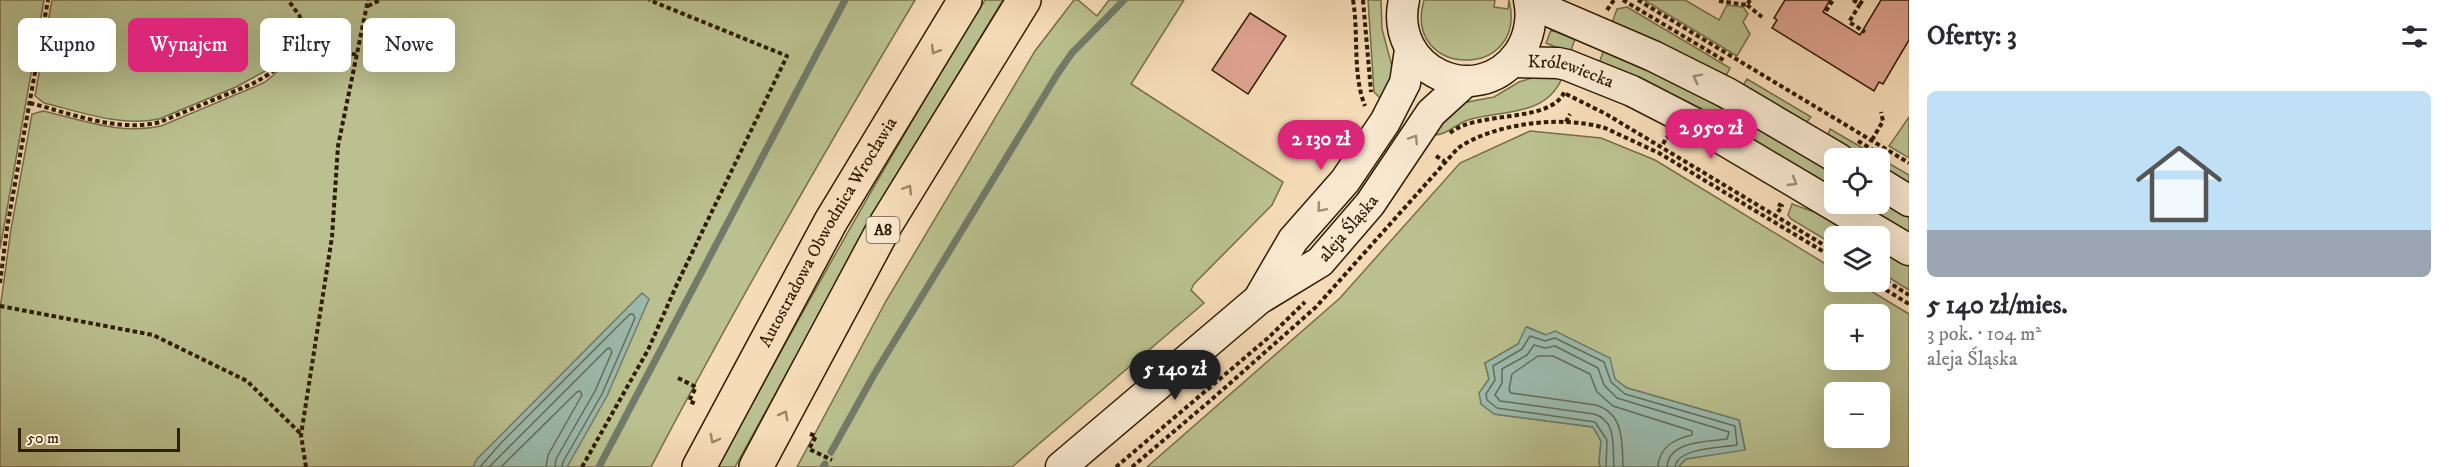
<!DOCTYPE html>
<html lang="pl">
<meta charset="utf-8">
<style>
body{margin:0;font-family:"IM FELL DW Pica",serif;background:#f2f2f3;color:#2b2b33;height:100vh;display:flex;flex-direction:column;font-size:22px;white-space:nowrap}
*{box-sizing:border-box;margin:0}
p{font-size:20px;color:#7c7c81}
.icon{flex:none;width:33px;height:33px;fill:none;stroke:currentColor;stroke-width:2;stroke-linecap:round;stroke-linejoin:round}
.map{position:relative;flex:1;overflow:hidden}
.sheet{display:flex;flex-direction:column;background:#fff;width:540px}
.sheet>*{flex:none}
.banner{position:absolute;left:18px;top:18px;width:570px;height:54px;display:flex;gap:12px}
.controls{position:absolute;left:1824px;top:148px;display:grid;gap:12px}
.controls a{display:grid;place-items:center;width:66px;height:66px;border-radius:9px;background:#fff;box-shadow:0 6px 24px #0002;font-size:30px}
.scale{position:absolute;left:18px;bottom:15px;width:162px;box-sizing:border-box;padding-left:6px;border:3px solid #301c01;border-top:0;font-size:16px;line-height:21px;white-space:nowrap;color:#301c01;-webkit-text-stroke:4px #f8e8d0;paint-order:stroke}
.price{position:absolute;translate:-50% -51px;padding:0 14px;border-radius:21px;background:#db2777;color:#fff;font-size:20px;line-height:39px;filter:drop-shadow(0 2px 3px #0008)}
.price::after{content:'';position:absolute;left:50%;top:36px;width:18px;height:14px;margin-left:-9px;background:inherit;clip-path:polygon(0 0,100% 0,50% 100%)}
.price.on{background:#222;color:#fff}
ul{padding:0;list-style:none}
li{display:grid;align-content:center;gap:12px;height:318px;padding:0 18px}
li+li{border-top:2px solid #e1e1e2}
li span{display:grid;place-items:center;height:186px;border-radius:9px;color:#555}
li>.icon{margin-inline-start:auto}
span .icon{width:108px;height:108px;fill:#fffc;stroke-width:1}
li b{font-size:26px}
h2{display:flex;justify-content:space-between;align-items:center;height:72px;padding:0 18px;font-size:26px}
.pill{padding:0 21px;border-radius:9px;background:#fff;box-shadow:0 6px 24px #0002;font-size:21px;line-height:54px}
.pill.on{background:#db2777;color:#fff}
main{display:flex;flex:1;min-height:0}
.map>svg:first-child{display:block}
</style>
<main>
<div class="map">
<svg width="1909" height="467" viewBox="0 0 1909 467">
<rect width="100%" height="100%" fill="#f5dbb7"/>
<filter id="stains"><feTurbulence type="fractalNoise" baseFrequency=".00333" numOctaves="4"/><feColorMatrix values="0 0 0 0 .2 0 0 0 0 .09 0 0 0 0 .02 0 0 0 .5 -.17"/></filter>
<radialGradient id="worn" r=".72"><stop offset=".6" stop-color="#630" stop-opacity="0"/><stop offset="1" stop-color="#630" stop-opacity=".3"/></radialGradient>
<path fill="#bac08f" stroke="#756e48" stroke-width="1.5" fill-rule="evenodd" d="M 0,0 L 44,0 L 0,249 Z
M 52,0 L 915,0 C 823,154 734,308 651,467 L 0,467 L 0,309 L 11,229 L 32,114 L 43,111 C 82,120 121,135 161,126 L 254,87 L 265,82 L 277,72 L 267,70 L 236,87 L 159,119 C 120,127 81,112 44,103 L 35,96 Z
M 985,0 L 1003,0 L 888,189 L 735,467 L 718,467 C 803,309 891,153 985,0 Z
M 1074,0 L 1078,0 L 1097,16 L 1109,0 L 1184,0 L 1131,84 L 1283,182 L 1272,205 L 1194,284 L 1191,290 L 1204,303 L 1012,467 L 797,467 L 886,301 L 1035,51 Z
M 1368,0 L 1381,0 L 1382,29 L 1393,70 L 1392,79 L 1383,101 L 1374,92 Z
M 1424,0 L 1495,0 L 1494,7 L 1508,9 L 1509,0 C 1529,82 1401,78 1424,0 Z
M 1644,0 L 1685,0 L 1719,20 L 1727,5 L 1743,7 L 1748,14 L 1743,22 L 1750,34 L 1737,56 Z
M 1627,7 L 1730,68 L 1727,74 L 1721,75 L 1612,23 L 1617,9 Z
M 1551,30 L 1575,39 L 1570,53 L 1546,43 Z
M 1604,49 L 1668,77 L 1834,173 L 1834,190 L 1599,64 Z
M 1535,77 L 1562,78 C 1546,117 1501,110 1468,120 C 1456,124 1447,135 1434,135 L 1440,124 L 1462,103 L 1494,97 L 1519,82 Z
M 1747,79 L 1811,117 L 1805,124 L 1745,88 L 1744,84 Z
M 1909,117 L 1909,158 L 1889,146 Z
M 1830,129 L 1909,175 L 1909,186 L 1880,168 L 1880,159 L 1864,159 L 1827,137 Z
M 1530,131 L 1601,138 L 1655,160 L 1834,269 L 1834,282 L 1856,282 L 1909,314 L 1909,467 L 1678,467 L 1686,459 L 1745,449 L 1739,420 L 1627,388 L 1546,335 L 1527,327 L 1518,344 L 1485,363 L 1489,379 L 1480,393 L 1494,414 L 1593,427 L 1601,441 L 1599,463 L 1601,467 L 1147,467 L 1340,298 L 1460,163 ZM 1834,315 L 1880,315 L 1880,360 L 1834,360 ZM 1834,393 L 1880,393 L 1880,438 L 1834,438 Z
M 1880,200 L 1909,217 L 1909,235 L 1858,204 L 1880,204 Z
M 1792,204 L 1817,213 L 1860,237 L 1834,237 L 1834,245 L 1791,219 L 1788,215 Z
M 1880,249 L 1909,266 L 1909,290 L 1880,272 Z"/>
<path fill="#9cbbae" stroke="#717b69" stroke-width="1.5" d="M 642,293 L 649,299 L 607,396 L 567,467 L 473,467 L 477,459 L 497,439 Z
M 1526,327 L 1546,335 L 1555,331 L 1610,358 L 1615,379 L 1627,388 L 1739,420 L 1745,450 L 1686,459 L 1678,467 L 1601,467 L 1599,463 L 1601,441 L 1593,427 L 1494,414 L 1481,404 L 1479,393 L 1489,379 L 1485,363 L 1518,344 Z"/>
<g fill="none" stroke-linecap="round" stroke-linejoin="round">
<path stroke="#666c58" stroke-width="1.5" d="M 480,467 L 501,443 L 630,314 L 633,314 L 635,318 L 602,394 L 563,462 L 562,467
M 489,467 L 607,349 L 610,348 L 612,352 L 595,391 L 556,459 L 555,467
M 501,467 L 577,392 L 580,391 L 582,395 L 548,455 L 546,467
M 1606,467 L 1607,440 L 1595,422 L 1497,408 L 1487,400 L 1486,394 L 1495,380 L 1493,366 L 1522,349 L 1530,336 L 1545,341 L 1555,338 L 1604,362 L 1611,382 L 1625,394 L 1735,426 L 1737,445 C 1720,448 1677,448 1675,467
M 1614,467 C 1612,448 1618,421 1594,414 L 1500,401 L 1495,395 L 1502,383 L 1502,369 L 1527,355 L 1534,345 L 1545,348 L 1555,346 L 1598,368 L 1604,385 L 1617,398 L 1729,432 L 1727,439 C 1708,442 1669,440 1667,467
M 1623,467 C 1622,444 1625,414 1596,405 L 1511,393 L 1509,390 L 1512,374 L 1538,356 L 1553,356 L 1590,374 L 1597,392 L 1613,406 L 1692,431 L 1692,435 C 1674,439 1659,447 1658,467"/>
<path stroke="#717b69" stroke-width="7" d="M 831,452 L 875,373 L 1058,73 L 1072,53 L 1124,0
M 599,467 L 845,0
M 823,467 L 825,464"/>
</g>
<path fill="#dea391" stroke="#301c01" stroke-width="1.5" d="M 1785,0 L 1830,0 L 1823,12 L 1860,35 L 1881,0 L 1909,0 L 1909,40 L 1883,84 L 1879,82 L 1874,91 L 1772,28 L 1777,20 L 1774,18 Z
M 1250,13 L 1286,36 L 1248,94 L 1212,70 Z"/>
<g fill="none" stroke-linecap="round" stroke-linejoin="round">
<defs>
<g id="secondary">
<path d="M 1404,0 C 1388,70 1477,112 1519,53 C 1529,38 1533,18 1529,0"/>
<path d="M 1530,3 L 1653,56 L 1727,93 L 1839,159"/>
<path id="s1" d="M 1512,62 L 1558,63 L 1567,65 L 1632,91 L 1702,127 L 1909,250"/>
<path d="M 1880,183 L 1909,201"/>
<path d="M 1261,295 L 1293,240 L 1345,181 L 1385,122 L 1405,83 L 1410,50"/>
<path id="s2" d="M 1061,467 L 1259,299 L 1320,262 L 1370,204 L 1431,113 L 1465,82"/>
</g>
<g id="highway">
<path id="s3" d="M 699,467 L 831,221 L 965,0"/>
<path d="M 756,467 L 886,224 L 1024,0"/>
</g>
</defs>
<use href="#secondary" stroke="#301c01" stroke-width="33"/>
<use href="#highway" stroke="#301c01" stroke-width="36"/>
<path stroke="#301c01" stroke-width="4" stroke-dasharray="4.5 3" stroke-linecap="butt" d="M 1353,0 C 1359,35 1352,73 1365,106
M 1363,0 L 1371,92
M 1623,0 L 1725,61
M 1638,0 L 1909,163
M 1853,0 L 1860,4 L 1863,0
M 1719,1 L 1747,5 L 1750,0
M 1860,4 L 1849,22 L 1865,32
M 1747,5 L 1762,17
M 368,6 L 380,0
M 1607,10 L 1614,0
M 1826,11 L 1833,0
M 306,30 L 336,50 L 357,55
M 1566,94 L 1606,114 L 1834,251
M 30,103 C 69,113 120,133 160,122 L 252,84 C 274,72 300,55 305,29 L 299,15 L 288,0
M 1566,122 L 1570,114
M 1450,133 C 1477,110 1554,124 1565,90
M 1872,140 L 1883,121 L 1881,112
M 1858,141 L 1885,157
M 1663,144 L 1667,137 L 1669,138
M 1436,156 L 1444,161
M 1778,204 L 1782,206 L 1778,212
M 1880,277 L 1909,295
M 1873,282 L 1909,304
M 0,283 L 7,228 L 48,0
M 0,306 L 153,335 L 247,381 L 301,434
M 678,378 L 696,387 L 689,401 L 696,404
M 810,434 L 816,436 L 809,449 L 832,460
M 306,467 L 301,435 L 332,237 L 338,146 L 368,0
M 582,467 L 648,350 L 677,284 L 787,56 L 649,0
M 1116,467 L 1268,338 L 1305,302
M 1132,467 L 1211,400 L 1316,307 L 1458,148 C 1495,123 1562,115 1605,128 L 1659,153 L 1834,258"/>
<use href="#secondary" stroke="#f8e8d0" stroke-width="30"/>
<use href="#highway" stroke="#f5dbb7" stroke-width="33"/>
</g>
<defs><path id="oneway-chevron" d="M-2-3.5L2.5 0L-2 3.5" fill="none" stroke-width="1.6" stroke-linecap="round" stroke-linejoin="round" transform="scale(1.5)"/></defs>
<g stroke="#9c8565">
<use href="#oneway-chevron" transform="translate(935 50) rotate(121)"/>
<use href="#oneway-chevron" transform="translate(908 189) rotate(-58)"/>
<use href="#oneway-chevron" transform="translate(784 415) rotate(-62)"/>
<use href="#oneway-chevron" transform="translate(714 439) rotate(118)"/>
</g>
<g stroke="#9e8c73">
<use href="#oneway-chevron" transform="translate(1697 78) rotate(-153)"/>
<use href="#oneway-chevron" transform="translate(1414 139) rotate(-57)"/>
<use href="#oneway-chevron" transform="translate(1793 182) rotate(30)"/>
<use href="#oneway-chevron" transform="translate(1321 208) rotate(131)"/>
</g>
<g text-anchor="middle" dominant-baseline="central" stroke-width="4.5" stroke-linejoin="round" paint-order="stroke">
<rect fill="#f8e8d0" stroke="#6c593f" stroke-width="1.5" x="866.5" y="217" width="33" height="26" rx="4.5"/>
<g font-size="16" font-weight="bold" fill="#301c01">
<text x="883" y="230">A8</text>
</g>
<g font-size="18" fill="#301c01" stroke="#f8e8d0">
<text stroke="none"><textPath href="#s1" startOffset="60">Królewiecka</textPath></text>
<text stroke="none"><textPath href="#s2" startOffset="375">aleja Śląska</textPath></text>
<text stroke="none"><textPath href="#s3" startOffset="268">Autostradowa Obwodnica Wrocławia</textPath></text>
</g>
</g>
<rect width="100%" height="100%" filter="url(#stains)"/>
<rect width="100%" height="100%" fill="url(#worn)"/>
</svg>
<div class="controls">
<a><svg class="icon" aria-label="locate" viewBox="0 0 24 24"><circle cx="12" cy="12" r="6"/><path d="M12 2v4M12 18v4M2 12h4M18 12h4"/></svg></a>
<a><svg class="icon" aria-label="layers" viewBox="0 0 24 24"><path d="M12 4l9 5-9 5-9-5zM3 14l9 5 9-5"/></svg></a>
<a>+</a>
<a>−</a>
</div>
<div class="scale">50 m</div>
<b class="price" style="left:1711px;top:160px">2 950 zł</b>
<b class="price" style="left:1321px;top:171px">2 130 zł</b>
<b class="price on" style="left:1175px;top:401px">5 140 zł</b>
<div class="banner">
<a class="pill">Kupno</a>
<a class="pill on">Wynajem</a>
<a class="pill">Filtry</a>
<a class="pill">Nowe</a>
</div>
</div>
<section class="sheet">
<h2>Oferty: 3<svg class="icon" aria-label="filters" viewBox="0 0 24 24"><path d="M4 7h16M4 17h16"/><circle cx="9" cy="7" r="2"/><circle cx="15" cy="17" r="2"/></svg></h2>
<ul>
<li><span style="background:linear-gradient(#bfe0f5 75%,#9aa5b1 0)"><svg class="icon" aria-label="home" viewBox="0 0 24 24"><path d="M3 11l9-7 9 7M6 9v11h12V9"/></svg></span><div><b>5 140 zł/mies.</b><p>3 pok. · 104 m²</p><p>aleja Śląska</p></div></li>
</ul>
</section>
</main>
